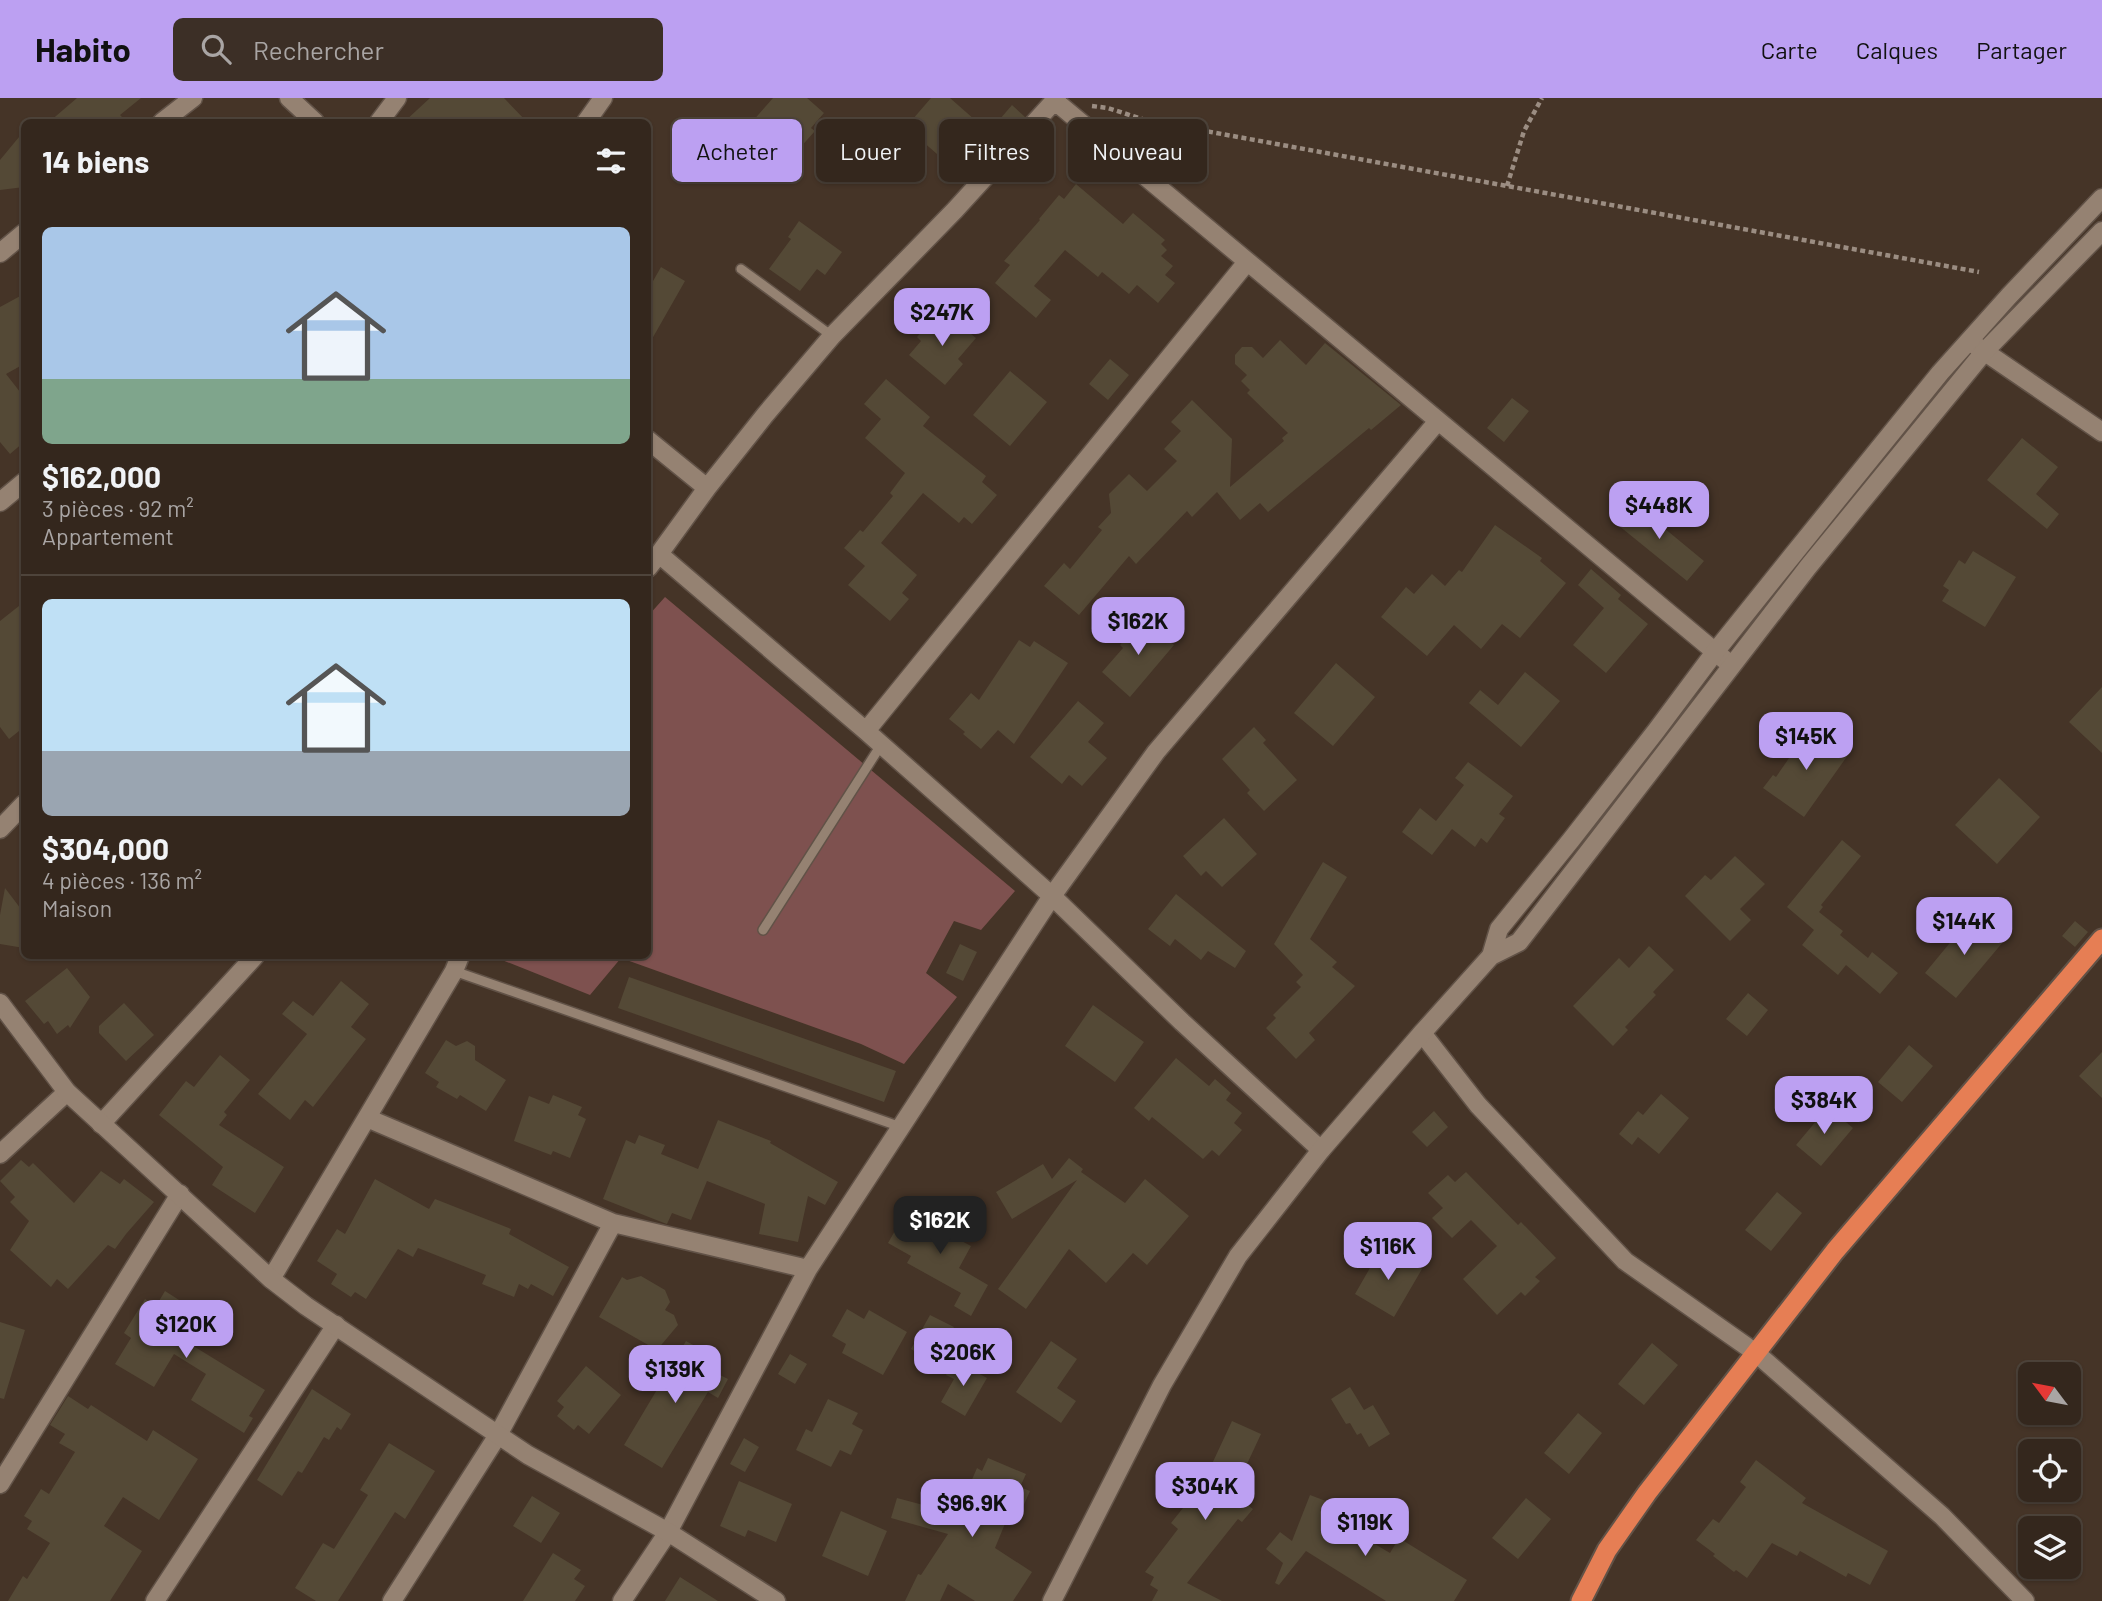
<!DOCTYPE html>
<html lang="fr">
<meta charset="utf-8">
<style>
body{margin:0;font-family:Barlow,sans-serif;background:#3c2f26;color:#f1f3f6;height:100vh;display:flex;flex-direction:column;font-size:26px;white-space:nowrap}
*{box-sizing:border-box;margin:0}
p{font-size:23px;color:#a9a5a4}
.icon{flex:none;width:38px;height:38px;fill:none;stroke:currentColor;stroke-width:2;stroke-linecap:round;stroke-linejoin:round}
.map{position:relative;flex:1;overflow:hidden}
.panel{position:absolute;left:21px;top:21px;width:630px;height:840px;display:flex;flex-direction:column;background:#34271d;border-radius:10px;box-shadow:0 2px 5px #0004,0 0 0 2px #4e443b}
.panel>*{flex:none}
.top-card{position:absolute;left:672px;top:21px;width:665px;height:63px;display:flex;gap:14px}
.needle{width:46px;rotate:302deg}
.fabs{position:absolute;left:2018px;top:1264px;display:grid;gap:14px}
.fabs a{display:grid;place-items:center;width:63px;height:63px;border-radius:10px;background:#34271d;box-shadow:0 2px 5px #0004,0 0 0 2px #4e443b;font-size:35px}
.price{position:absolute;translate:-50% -60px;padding:0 16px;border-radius:14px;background:#bca0f2;color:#111;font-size:23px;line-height:46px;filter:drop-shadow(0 2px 4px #0008)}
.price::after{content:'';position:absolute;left:50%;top:42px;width:21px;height:16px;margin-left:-10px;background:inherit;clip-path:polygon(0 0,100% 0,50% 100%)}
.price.selected{background:#222;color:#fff}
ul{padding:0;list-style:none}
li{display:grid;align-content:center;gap:14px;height:371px;padding:0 21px}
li+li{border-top:2px solid #4e443b}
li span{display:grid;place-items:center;height:217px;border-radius:10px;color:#555}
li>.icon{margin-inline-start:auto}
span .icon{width:126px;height:126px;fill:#fffc;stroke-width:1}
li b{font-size:30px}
h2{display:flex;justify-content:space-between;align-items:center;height:84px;padding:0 21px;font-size:30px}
.pill{padding:0 24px;border-radius:10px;background:#34271d;box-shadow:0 2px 5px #0004,0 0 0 2px #4e443b;font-size:24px;line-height:63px}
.pill.selected{background:#bca0f2;color:#111}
header{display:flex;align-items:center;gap:42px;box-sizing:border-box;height:98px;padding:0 35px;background:#bca0f2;color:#111}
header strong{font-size:33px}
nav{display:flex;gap:38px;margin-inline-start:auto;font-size:24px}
.search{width:490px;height:63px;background:#3c2f26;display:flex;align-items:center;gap:18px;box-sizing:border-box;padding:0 24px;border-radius:10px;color:#a9a5a4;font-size:26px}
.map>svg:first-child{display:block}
</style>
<header>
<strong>Habito</strong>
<div class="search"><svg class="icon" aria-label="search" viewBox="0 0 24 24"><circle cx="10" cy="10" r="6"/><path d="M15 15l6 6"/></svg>Rechercher</div>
<nav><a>Carte</a><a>Calques</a><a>Partager</a></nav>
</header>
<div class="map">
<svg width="2102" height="1503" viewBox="0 0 2102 1503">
<rect width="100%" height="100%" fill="#453427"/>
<path fill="#7e514f" d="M 665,499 L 1015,793 L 981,832 L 954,823 L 926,875 L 957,899 L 904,966 L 861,946 L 621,860 L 590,897 L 492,858 L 648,858 L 648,518 Z"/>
<path fill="#544936" d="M 77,0 L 141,0 L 120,17 L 127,24 L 49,24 Z
M 430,0 L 504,0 L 527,24 L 404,24 Z
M 773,0 L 807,0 L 824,15 L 811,30 L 815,33 L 798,52 L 788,43 L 779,53 L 762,38 L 764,36 L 751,25 Z
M 931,0 L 950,0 L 975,22 L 961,39 L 956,35 L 937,56 L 906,29 Z
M 1012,7 L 1025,19 L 1013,32 L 1000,21 Z
M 24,33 L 24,89 L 0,92 L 0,62 Z
M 1076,86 L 1123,126 L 1133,115 L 1165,142 L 1161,146 L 1167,152 L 1161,158 L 1173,168 L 1165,177 L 1175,185 L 1158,205 L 1137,187 L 1129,196 L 1102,174 L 1098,179 L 1065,152 L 1034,188 L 1051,202 L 1036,220 L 995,185 L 1010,167 L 1004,163 L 1040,122 L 1039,121 L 1059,97 L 1064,101 Z
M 799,123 L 842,154 L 825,177 L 817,171 L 800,193 L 769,171 L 791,141 L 788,139 Z
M 661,169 L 685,183 L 648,248 L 648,192 Z
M 24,196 L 24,266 L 6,276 L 24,299 L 24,344 L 10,356 L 0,344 L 0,209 Z
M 945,215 L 976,240 L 958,261 L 963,266 L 945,287 L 909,257 L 921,243 L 917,239 L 932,221 L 936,224 Z
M 1280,242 L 1306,267 L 1325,245 L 1401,307 L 1371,332 L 1369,330 L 1268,414 L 1260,405 L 1240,422 L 1217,394 L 1192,419 L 1187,413 L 1136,466 L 1129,458 L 1079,517 L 1044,488 L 1064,465 L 1070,471 L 1102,432 L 1098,429 L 1111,415 L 1109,396 L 1129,376 L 1147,393 L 1177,363 L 1164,351 L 1181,333 L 1171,324 L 1192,302 L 1232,341 L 1230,389 L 1284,343 L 1282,340 L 1288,335 L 1247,295 L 1250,292 L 1241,283 L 1247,277 L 1235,266 L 1235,257 L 1242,249 L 1252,249 L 1263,260 Z
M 1110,261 L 1129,277 L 1108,302 L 1089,286 Z
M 1010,273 L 1047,304 L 1010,348 L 973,317 Z
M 886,281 L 930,319 L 923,328 L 986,378 L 982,384 L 997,397 L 972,426 L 964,419 L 959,425 L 923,395 L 881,445 L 917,477 L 902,495 L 909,501 L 890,523 L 848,487 L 865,468 L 844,450 L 860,432 L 863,434 L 893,398 L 890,395 L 905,375 L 865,340 L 881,321 L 864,306 Z
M 1512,300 L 1529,313 L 1504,344 L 1487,330 Z
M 2022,340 L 2058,369 L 2036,396 L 2059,416 L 2047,431 L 1987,382 Z
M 1635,406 L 1704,463 L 1687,483 L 1613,423 L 1625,409 L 1629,413 Z
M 1495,427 L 1542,460 L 1540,463 L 1566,485 L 1520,540 L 1502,526 L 1481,551 L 1454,527 L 1427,558 L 1381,519 L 1406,489 L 1414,496 L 1432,476 L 1445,488 L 1459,472 L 1462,474 Z
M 1973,453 L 2016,479 L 1985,529 L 1942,503 L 1949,492 L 1943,488 L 1959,462 L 1965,466 Z
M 1591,471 L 1621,497 L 1618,501 L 1648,526 L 1606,575 L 1573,547 L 1604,510 L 1578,487 Z
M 24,504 L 24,629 L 9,641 L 0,629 L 0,523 Z
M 1143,520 L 1174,547 L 1130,599 L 1102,574 L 1123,550 L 1120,547 Z
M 1019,542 L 1030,549 L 1034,543 L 1068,565 L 1014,646 L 998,632 L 981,651 L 963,636 L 965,634 L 949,621 L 971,595 L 979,602 Z
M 1336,565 L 1375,599 L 1333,648 L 1294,615 Z
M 1525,574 L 1560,603 L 1521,649 L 1469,605 L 1480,592 L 1498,607 Z
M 2102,589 L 2102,655 L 2069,624 Z
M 1078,603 L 1104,625 L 1088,644 L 1107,660 L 1082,688 L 1069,677 L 1062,686 L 1030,659 Z
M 1807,628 L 1848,657 L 1804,719 L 1763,690 L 1773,677 L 1776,679 L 1796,650 L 1793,648 Z
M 1254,629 L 1266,642 L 1263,645 L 1297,682 L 1264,713 L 1247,695 L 1250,692 L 1222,661 Z
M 1468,664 L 1513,698 L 1499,716 L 1505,720 L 1487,745 L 1481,740 L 1475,749 L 1452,731 L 1432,757 L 1402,734 L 1420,710 L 1436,723 L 1464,687 L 1455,680 Z
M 1999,680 L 2040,719 L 1997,766 L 1955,727 Z
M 1224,720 L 1257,756 L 1222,789 L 1206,773 L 1201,778 L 1183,758 Z
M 1842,742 L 1861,758 L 1821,807 L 1823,809 L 1819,814 L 1843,833 L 1840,837 L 1868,860 L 1872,854 L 1898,875 L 1880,896 L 1846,867 L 1838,877 L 1802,847 L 1814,832 L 1787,809 Z
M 1735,758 L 1765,786 L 1740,811 L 1751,822 L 1730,843 L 1685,798 L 1705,777 L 1711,782 Z
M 1323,764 L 1347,779 L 1310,841 L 1337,864 L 1332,869 L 1355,888 L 1309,935 L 1315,942 L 1296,961 L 1266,930 L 1276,920 L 1273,917 L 1301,889 L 1296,884 L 1303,877 L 1274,846 Z
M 5,790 L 24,815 L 24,850 L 0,846 L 0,817 Z
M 1176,796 L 1246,853 L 1235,870 L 1208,853 L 1201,862 L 1175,841 L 1170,848 L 1148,831 Z
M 1972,818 L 2003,844 L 1956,900 L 1925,875 Z
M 2075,823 L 2088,834 L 2075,849 L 2062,838 Z
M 960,846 L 977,854 L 963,883 L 946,875 Z
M 1649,848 L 1674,872 L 1653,894 L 1656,897 L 1625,929 L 1628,932 L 1613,948 L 1573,908 L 1619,860 L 1629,870 Z
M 67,870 L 90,899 L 70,930 L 68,927 L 57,936 L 48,923 L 44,926 L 25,903 Z
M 629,879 L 896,973 L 884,1004 L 618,910 Z
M 341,883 L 369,906 L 351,929 L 366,941 L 313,1009 L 305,1002 L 290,1022 L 258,996 L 307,936 L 282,916 L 293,903 L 313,918 Z
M 1748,895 L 1768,912 L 1747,938 L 1726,921 Z
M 124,905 L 154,937 L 126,963 L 99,935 L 99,928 Z
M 1093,907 L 1144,944 L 1115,984 L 1065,948 Z
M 446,942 L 456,948 L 467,943 L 475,948 L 475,962 L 506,982 L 486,1013 L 460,997 L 457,1001 L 436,989 L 439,984 L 425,975 Z
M 1909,947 L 1933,968 L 1902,1004 L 1878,984 Z
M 2102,954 L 2102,1000 L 2079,978 Z
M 220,957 L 250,982 L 224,1014 L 227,1017 L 219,1027 L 284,1069 L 255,1115 L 212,1087 L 223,1069 L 159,1017 L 186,983 L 194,989 Z
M 1176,960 L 1209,988 L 1215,981 L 1231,995 L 1226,1002 L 1242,1015 L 1234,1025 L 1242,1032 L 1219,1058 L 1212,1052 L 1203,1061 L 1152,1019 L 1149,1023 L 1134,1010 Z
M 1661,996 L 1689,1020 L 1659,1056 L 1638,1039 L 1632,1047 L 1619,1036 L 1638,1013 L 1643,1017 Z
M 553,997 L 582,1009 L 578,1017 L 586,1021 L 570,1060 L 553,1053 L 551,1057 L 514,1043 L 529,998 L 549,1006 Z
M 1828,1009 L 1853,1030 L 1821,1068 L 1796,1047 Z
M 1434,1013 L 1448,1029 L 1427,1049 L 1412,1034 Z
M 718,1022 L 771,1043 L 770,1045 L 838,1084 L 825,1107 L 808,1098 L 798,1144 L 759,1136 L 765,1106 L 707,1083 L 691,1122 L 672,1115 L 667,1126 L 664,1125 L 603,1101 L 626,1042 L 635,1046 L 639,1037 L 665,1047 L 661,1056 L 698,1071 Z
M 1069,1060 L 1083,1071 L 1081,1074 L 1125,1105 L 1145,1081 L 1189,1118 L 1147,1167 L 1133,1155 L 1106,1185 L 1069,1151 L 1026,1211 L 998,1191 L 1077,1082 L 1012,1121 L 996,1094 L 1043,1066 L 1052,1081 Z
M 21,1062 L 29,1069 L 33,1065 L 74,1105 L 101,1073 L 120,1086 L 124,1081 L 154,1104 L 126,1136 L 115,1151 L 108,1147 L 68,1191 L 57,1181 L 51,1189 L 10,1152 L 29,1123 L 10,1104 L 15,1099 L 0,1083 Z
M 1466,1074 L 1518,1127 L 1521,1124 L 1556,1160 L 1535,1179 L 1540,1183 L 1525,1198 L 1521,1194 L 1497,1217 L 1463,1181 L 1497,1148 L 1471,1122 L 1452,1140 L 1432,1120 L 1443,1110 L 1428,1095 L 1448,1077 L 1455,1084 Z
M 375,1081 L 429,1111 L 435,1101 L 511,1131 L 509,1136 L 569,1169 L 553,1198 L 531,1186 L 528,1191 L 519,1186 L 514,1199 L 482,1186 L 486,1177 L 418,1150 L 413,1159 L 398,1151 L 366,1201 L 355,1194 L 351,1199 L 331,1186 L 337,1176 L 317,1163 L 337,1131 L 345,1136 Z
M 1777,1094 L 1802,1115 L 1771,1153 L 1745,1132 Z
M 926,1109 L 956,1126 L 950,1137 L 971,1148 L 959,1170 L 988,1187 L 971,1218 L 954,1208 L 961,1195 L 907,1165 L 911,1158 L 888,1145 L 900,1124 L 913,1132 Z
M 1382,1149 L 1422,1171 L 1394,1219 L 1355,1196 Z
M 641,1178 L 665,1192 L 670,1204 L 665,1212 L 674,1217 L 678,1227 L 657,1252 L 599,1219 L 622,1179 L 627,1182 Z
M 165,1193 L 190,1209 L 185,1215 L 208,1229 L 195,1249 L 265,1292 L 249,1318 L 253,1320 L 244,1335 L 191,1302 L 206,1276 L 174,1256 L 154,1289 L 115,1266 L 131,1240 L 124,1235 L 145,1201 L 156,1208 Z
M 847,1211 L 864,1221 L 869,1212 L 907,1234 L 883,1277 L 842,1255 L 846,1246 L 832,1238 Z
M 930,1217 L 954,1229 L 934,1265 L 911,1251 Z
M 0,1224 L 25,1232 L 4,1301 L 0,1300 Z
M 686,1243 L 711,1257 L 704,1269 L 728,1281 L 718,1300 L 708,1294 L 662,1370 L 624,1347 Z
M 1051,1243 L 1077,1261 L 1057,1290 L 1076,1303 L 1061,1325 L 1016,1294 Z
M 1652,1245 L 1678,1267 L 1644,1307 L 1618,1286 Z
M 790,1256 L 807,1266 L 795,1286 L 778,1276 Z
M 954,1262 L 987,1280 L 965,1318 L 941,1304 L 954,1281 L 946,1277 Z
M 586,1268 L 621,1297 L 589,1336 L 578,1327 L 574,1332 L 557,1318 L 564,1309 L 557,1303 Z
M 1350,1289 L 1364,1312 L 1373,1307 L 1390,1336 L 1369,1349 L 1361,1335 L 1357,1337 L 1350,1325 L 1346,1326 L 1331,1301 Z
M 312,1291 L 351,1316 L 341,1332 L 337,1329 L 329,1342 L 324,1339 L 302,1375 L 298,1373 L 282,1398 L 257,1382 Z
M 68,1298 L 88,1311 L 91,1307 L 147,1343 L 153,1332 L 198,1361 L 159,1422 L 123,1399 L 104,1428 L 142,1453 L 110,1503 L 8,1503 L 23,1478 L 27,1481 L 50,1445 L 27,1431 L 32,1423 L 24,1418 L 41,1391 L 49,1396 L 75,1354 L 59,1345 L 65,1336 L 50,1327 Z
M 828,1301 L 858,1315 L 852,1326 L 863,1332 L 851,1357 L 840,1352 L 831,1369 L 796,1352 L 806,1331 L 812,1334 Z
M 1578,1315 L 1602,1335 L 1569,1376 L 1544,1355 Z
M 1232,1323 L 1261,1336 L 1233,1396 L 1253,1411 L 1242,1424 L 1238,1421 L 1187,1485 L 1222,1503 L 1152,1503 L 1158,1492 L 1150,1487 L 1154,1479 L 1145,1474 L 1178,1431 L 1171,1425 L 1187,1405 L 1194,1410 L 1224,1374 L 1211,1368 Z
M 744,1340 L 759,1349 L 745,1374 L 730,1366 Z
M 389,1345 L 435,1373 L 405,1421 L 395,1414 L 338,1503 L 316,1503 L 295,1490 L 323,1445 L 334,1451 L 368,1397 L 360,1392 Z
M 988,1360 L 1026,1376 L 1020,1389 L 1030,1393 L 1018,1420 L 1009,1416 L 995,1450 L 1032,1474 L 1013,1503 L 975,1503 L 948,1486 L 940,1503 L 905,1503 L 918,1476 L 921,1477 L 948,1436 L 891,1420 L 897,1400 L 957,1416 L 977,1370 L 982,1373 Z
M 1756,1362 L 1806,1400 L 1802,1405 L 1888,1453 L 1870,1487 L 1848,1475 L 1846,1479 L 1800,1453 L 1797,1458 L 1772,1445 L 1747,1480 L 1736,1472 L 1734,1474 L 1713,1458 L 1715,1456 L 1696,1442 L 1713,1421 L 1719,1425 L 1746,1389 L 1740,1384 Z
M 739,1383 L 792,1406 L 776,1444 L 748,1432 L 745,1439 L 720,1428 Z
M 1310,1397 L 1347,1411 L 1341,1426 L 1390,1455 L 1399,1440 L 1467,1482 L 1454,1503 L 1386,1503 L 1306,1453 L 1279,1487 L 1275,1485 L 1283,1465 L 1266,1451 L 1280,1434 L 1292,1443 Z
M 532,1398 L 560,1415 L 541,1445 L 513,1428 Z
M 1526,1400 L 1551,1421 L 1518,1461 L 1492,1440 Z
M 841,1413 L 887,1433 L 868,1478 L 822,1458 Z
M 553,1455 L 581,1472 L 574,1481 L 585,1488 L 575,1503 L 523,1503 Z
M 680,1479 L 718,1503 L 665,1503 Z"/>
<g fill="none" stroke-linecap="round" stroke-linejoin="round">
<defs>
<path id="service" d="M 741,171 L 832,238
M 763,832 L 881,647
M 454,873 L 901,1029"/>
<path id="minor" d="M 289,0 L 315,24
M 1055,3 L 1731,567
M 162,24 L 193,0
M 379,24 L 397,0
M 586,24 L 603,0
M 0,155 L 24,135
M 1972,245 L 2102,334
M 648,342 L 707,390
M 0,404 L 24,384
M 659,456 L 866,633 L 1052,798 L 1182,924 L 1321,1052
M 648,470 L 659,456 L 707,390 L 765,317 L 832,238 L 955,112 L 1057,0
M 866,633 L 1247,164
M 0,731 L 24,706
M 1422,935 L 1478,1007 L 1625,1163 L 1756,1255 L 1942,1418 L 2025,1503
M 367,1020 L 613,1125 L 808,1171
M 101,1026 L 255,858
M 0,1056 L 67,994
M 271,1181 L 454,873 L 460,858
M 0,1386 L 180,1096
M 155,1503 L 336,1227
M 392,1503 L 498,1337 L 613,1125
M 622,1503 L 668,1434 L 808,1171 L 1052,798 L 1156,654 L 1438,323"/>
<path id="tertiary" d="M 1491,858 L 1499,831 L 1571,742 L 1656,633 L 1715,554 L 1792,458 L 1940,275 L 2009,198 L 2102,100
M 0,905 L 67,994 L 271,1181 L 306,1208 L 528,1357 L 668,1434 L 776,1503
M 1052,1503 L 1162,1287 L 1238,1158 L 1321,1052 L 1422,935 L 1491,858 L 1519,844 L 1808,469 L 1984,254 L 2102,133"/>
<path id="trunk" d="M 1581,1503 L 1607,1452 L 1647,1395 L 1835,1153 L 2102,841"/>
</defs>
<use href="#service" stroke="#615247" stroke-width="12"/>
<use href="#minor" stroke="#615247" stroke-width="21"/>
<use href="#tertiary" stroke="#615247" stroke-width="21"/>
<use href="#trunk" stroke="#615247" stroke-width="23"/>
<path stroke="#9b8d82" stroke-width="4.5" stroke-dasharray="5 3.5" stroke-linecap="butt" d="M 1092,8 L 1108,10 L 1145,22 L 1979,174
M 1507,88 L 1524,33 L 1542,0"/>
<use href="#service" stroke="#958272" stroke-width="9"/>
<use href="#minor" stroke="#958272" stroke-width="18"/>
<use href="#tertiary" stroke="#958272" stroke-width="18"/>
<use href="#trunk" stroke="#e67e54" stroke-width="19"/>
</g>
</svg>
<div class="fabs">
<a><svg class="needle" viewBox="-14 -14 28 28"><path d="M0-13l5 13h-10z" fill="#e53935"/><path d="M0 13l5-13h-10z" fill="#a9a5a4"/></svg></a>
<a><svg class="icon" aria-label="locate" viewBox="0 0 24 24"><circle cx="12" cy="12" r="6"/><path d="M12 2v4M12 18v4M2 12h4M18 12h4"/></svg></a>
<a><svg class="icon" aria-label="layers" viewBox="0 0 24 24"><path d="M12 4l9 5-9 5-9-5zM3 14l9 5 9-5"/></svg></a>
</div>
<b class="price" style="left:942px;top:250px">$247K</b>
<b class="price" style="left:1659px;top:443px">$448K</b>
<b class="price" style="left:1138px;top:559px">$162K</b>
<b class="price" style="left:1806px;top:674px">$145K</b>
<b class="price" style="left:1964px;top:859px">$144K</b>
<b class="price" style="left:1824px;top:1038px">$384K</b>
<b class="price selected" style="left:940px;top:1158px">$162K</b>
<b class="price" style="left:1388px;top:1184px">$116K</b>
<b class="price" style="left:186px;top:1262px">$120K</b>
<b class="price" style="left:963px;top:1290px">$206K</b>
<b class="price" style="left:675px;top:1307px">$139K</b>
<b class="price" style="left:1205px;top:1424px">$304K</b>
<b class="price" style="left:972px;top:1441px">$96.9K</b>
<b class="price" style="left:1365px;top:1460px">$119K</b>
<div class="top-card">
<a class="pill selected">Acheter</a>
<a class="pill">Louer</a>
<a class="pill">Filtres</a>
<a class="pill">Nouveau</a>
</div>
<section class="panel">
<h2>14 biens<svg class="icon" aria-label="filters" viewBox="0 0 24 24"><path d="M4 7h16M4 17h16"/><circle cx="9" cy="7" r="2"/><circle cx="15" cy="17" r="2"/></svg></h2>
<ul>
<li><span style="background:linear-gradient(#a9c7e8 70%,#7fa58c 0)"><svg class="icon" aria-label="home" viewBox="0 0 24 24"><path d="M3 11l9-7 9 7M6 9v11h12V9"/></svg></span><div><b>$162,000</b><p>3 pièces · 92 m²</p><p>Appartement</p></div></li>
<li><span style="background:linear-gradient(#bfe0f5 70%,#9aa5b1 0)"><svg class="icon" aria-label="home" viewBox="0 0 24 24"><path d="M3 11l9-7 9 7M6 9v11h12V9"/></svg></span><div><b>$304,000</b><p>4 pièces · 136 m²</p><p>Maison</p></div></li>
</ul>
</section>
</div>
